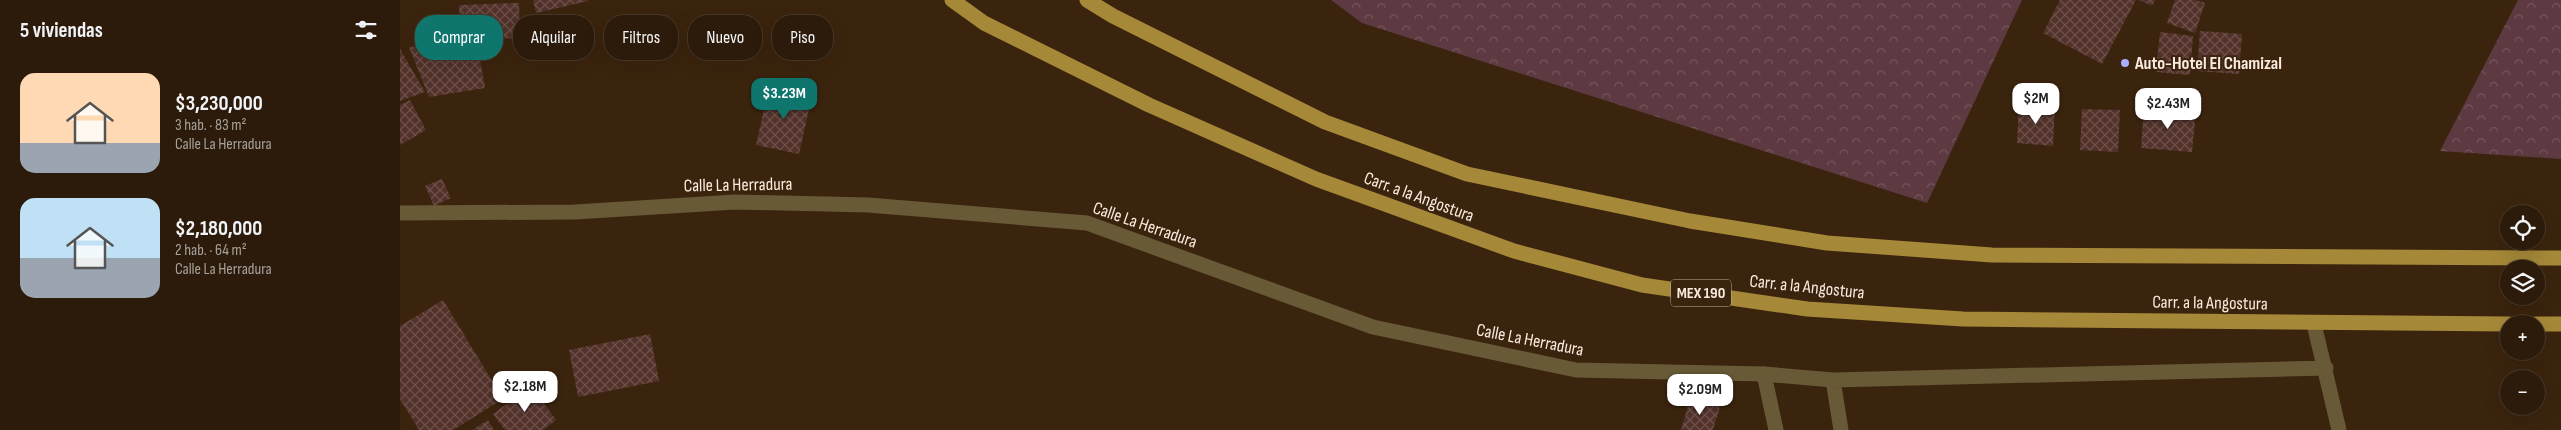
<!DOCTYPE html>
<html lang="es">
<meta charset="utf-8">
<style>
body{margin:0;font-family:"Sofia Sans Condensed",sans-serif;background:#342413;color:#f1f3f6;height:100vh;display:flex;flex-direction:column;font-size:19px;white-space:nowrap}
*{box-sizing:border-box;margin:0}
p{font-size:16px;color:#a6a19c}
.icon{flex:none;width:28px;height:28px;fill:none;stroke:currentColor;stroke-width:2;stroke-linecap:round;stroke-linejoin:round}
.map{position:relative;flex:1;overflow:hidden}
.details{display:flex;flex-direction:column;background:#2c1b0a;width:400px}
.details>*{flex:none}
.guide{position:absolute;left:15px;top:15px;width:475px;height:45px;display:flex;gap:10px}
.tools{position:absolute;left:2100px;top:205px;display:grid;gap:10px}
.tools a{display:grid;place-items:center;width:45px;height:45px;border-radius:50%;background:#2c1b0a;box-shadow:0 5px 20px #0002,0 0 0 1px #48392b;font-size:25px}
.price{position:absolute;translate:-50% -42px;padding:0 11px;border-radius:10px;background:#fff;color:#222;font-size:16px;line-height:32px;filter:drop-shadow(0 1px 2px #0008)}
.price::after{content:'';position:absolute;left:50%;top:30px;width:15px;height:11px;margin-left:-8px;background:inherit;clip-path:polygon(0 0,100% 0,50% 100%)}
.price.current{background:#0f766e;color:#fff}
ul{padding:0;list-style:none}
li{display:flex;align-items:center;gap:15px;height:125px;padding:0 20px}
li span{display:grid;place-items:center;flex:none;width:140px;height:100px;border-radius:15px;color:#555}
li>.icon{margin-inline-start:auto}
span .icon{width:60px;height:60px;fill:#fffc;stroke-width:1}
li b{font-size:21px}
h2{display:flex;justify-content:space-between;align-items:center;height:60px;padding:0 20px;font-size:21px}
.tag{padding:0 18px;border-radius:20px;background:#2c1b0a;box-shadow:0 5px 20px #0002,0 0 0 1px #48392b;font-size:18px;line-height:45px}
.tag.current{background:#0f766e;color:#fff}
main{display:flex;flex:1;min-height:0}
.map>svg:first-child{display:block}
</style>
<main>
<section class="details">
<h2>5 viviendas<svg class="icon" aria-label="filters" viewBox="0 0 24 24"><path d="M4 7h16M4 17h16"/><circle cx="9" cy="7" r="2"/><circle cx="15" cy="17" r="2"/></svg></h2>
<ul>
<li><span style="background:linear-gradient(#ffd9b3 70%,#9aa5b1 0)"><svg class="icon" aria-label="home" viewBox="0 0 24 24"><path d="M3 11l9-7 9 7M6 9v11h12V9"/></svg></span><div><b>$3,230,000</b><p>3 hab. · 83 m²</p><p>Calle La Herradura</p></div></li>
<li><span style="background:linear-gradient(#bfe0f5 60%,#9aa5b1 0)"><svg class="icon" aria-label="home" viewBox="0 0 24 24"><path d="M3 11l9-7 9 7M6 9v11h12V9"/></svg></span><div><b>$2,180,000</b><p>2 hab. · 64 m²</p><p>Calle La Herradura</p></div></li>
</ul>
</section>
<div class="map">
<svg width="2161" height="430" viewBox="0 0 2161 430">
<defs>
<pattern id="forest-crowns" width="20" height="18" patternUnits="userSpaceOnUse" patternTransform="scale(1.25)"><rect width="20" height="18" fill="#5d3941"/><path d="M2 6a3 3 0 1 1 6 0M12 15a3 3 0 1 1 6 0" fill="none" stroke="#75565c"/></pattern>
<pattern id="building-cross-hatch" width="8" height="8" patternUnits="userSpaceOnUse" patternTransform="scale(1.25)"><rect width="8" height="8" fill="#52322b"/><path d="M0 0l8 8M0 8l8-8" fill="none" stroke="#6c5049"/></pattern>
</defs>
<rect width="100%" height="100%" fill="#3b240e"/>
<path fill="url(#forest-crowns)" d="M 931,0 L 1622,0 L 1527,203 L 962,23 Z
M 2118,0 L 2161,0 L 2161,159 L 2040,151 Z"/>
<path fill="url(#building-cross-hatch)" d="M 133,0 L 188,0 L 188,1 L 136,13 Z
M 1660,0 L 1736,0 L 1702,64 L 1643,33 Z
M 1739,0 L 1755,0 L 1752,6 Z
M 1775,0 L 1795,0 L 1805,3 L 1795,33 L 1767,23 Z
M 119,3 L 120,38 L 60,40 L 59,5 Z
M 1800,31 L 1842,34 L 1839,74 L 1797,71 Z
M 1760,32 L 1793,36 L 1790,75 L 1756,72 Z
M 77,42 L 85,88 L 29,97 L 9,47 Z
M 0,49 L 25,92 L 0,101 Z
M 369,87 L 412,96 L 399,154 L 356,145 Z
M 10,100 L 26,130 L 0,145 L 0,105 Z
M 1619,103 L 1655,106 L 1653,146 L 1617,143 Z
M 1744,108 L 1796,112 L 1792,152 L 1741,148 Z
M 1682,109 L 1720,110 L 1718,152 L 1680,150 Z
M 42,179 L 51,198 L 34,206 L 25,186 Z
M 43,300 L 103,399 L 53,430 L 19,430 L 0,399 L 0,326 Z
M 250,334 L 259,381 L 178,397 L 169,350 Z
M 131,386 L 156,420 L 143,430 L 105,430 L 93,414 Z
M 1290,399 L 1320,407 L 1313,430 L 1281,430 Z
M 88,420 L 94,430 L 72,430 Z"/>
<g fill="none" stroke-linecap="round" stroke-linejoin="round">
<path stroke="#685a36" stroke-width="15" d="M 1364,374 L 1376,430"/>
<path stroke="#685a36" stroke-width="15" d="M 0,213 L 175,212 L 335,202 L 468,205 L 687,223 L 973,327 L 1176,370 L 1364,374 L 1433,380 L 1926,368
M 1914,324 L 1939,430
M 1433,380 L 1441,430"/>
<path stroke="#a68938" stroke-width="15" d="M 552,0 L 584,23 L 749,105 L 916,179 L 1114,251 L 1242,285 L 1407,309 L 1563,319 L 2109,324
M 687,0 L 713,16 L 925,122 L 1067,174 L 1290,221 L 1427,243 L 1592,255 L 2161,258
M 2136,324 L 2161,324"/>
</g>
<circle fill="#aab0fb" stroke="#3b240e" stroke-width="2" cx="1725" cy="63" r="5"/>
<g text-anchor="middle" dominant-baseline="central" stroke-width="4" stroke-linejoin="round" paint-order="stroke">
<rect fill="#3b240e" stroke="#c1afa0" stroke-width="1" x="1271" y="279.5" width="60" height="27" rx="4"/>
<g font-size="16" font-weight="bold" fill="#faebde">
<text x="1301" y="293">MEX 190</text>
</g>
<g font-size="18" font-weight="bold" fill="#faebde" stroke="#3b240e" text-anchor="start">
<text x="1735" y="63">Auto-Hotel El Chamizal</text>
</g>
<g font-size="18" fill="#faebde" stroke="#3b240e">
<text transform="translate(338 185) rotate(-1)">Calle La Herradura</text>
<text transform="translate(1019 197) rotate(20)">Carr. a la Angostura</text>
<text transform="translate(745 225) rotate(19)">Calle La Herradura</text>
<text transform="translate(1407 287) rotate(6)">Carr. a la Angostura</text>
<text transform="translate(1810 303) rotate(1)">Carr. a la Angostura</text>
<text transform="translate(1130 340) rotate(11)">Calle La Herradura</text>
</g>
</g>
</svg>
<div class="tools">
<a><svg class="icon" aria-label="locate" viewBox="0 0 24 24"><circle cx="12" cy="12" r="6"/><path d="M12 2v4M12 18v4M2 12h4M18 12h4"/></svg></a>
<a><svg class="icon" aria-label="layers" viewBox="0 0 24 24"><path d="M12 4l9 5-9 5-9-5zM3 14l9 5 9-5"/></svg></a>
<a>+</a>
<a>−</a>
</div>
<b class="price current" style="left:384px;top:120px">$3.23M</b>
<b class="price" style="left:1636px;top:125px">$2M</b>
<b class="price" style="left:1768px;top:130px">$2.43M</b>
<b class="price" style="left:125px;top:413px">$2.18M</b>
<b class="price" style="left:1300px;top:416px">$2.09M</b>
<div class="guide">
<a class="tag current">Comprar</a>
<a class="tag">Alquilar</a>
<a class="tag">Filtros</a>
<a class="tag">Nuevo</a>
<a class="tag">Piso</a>
</div>
</div>
</main>
